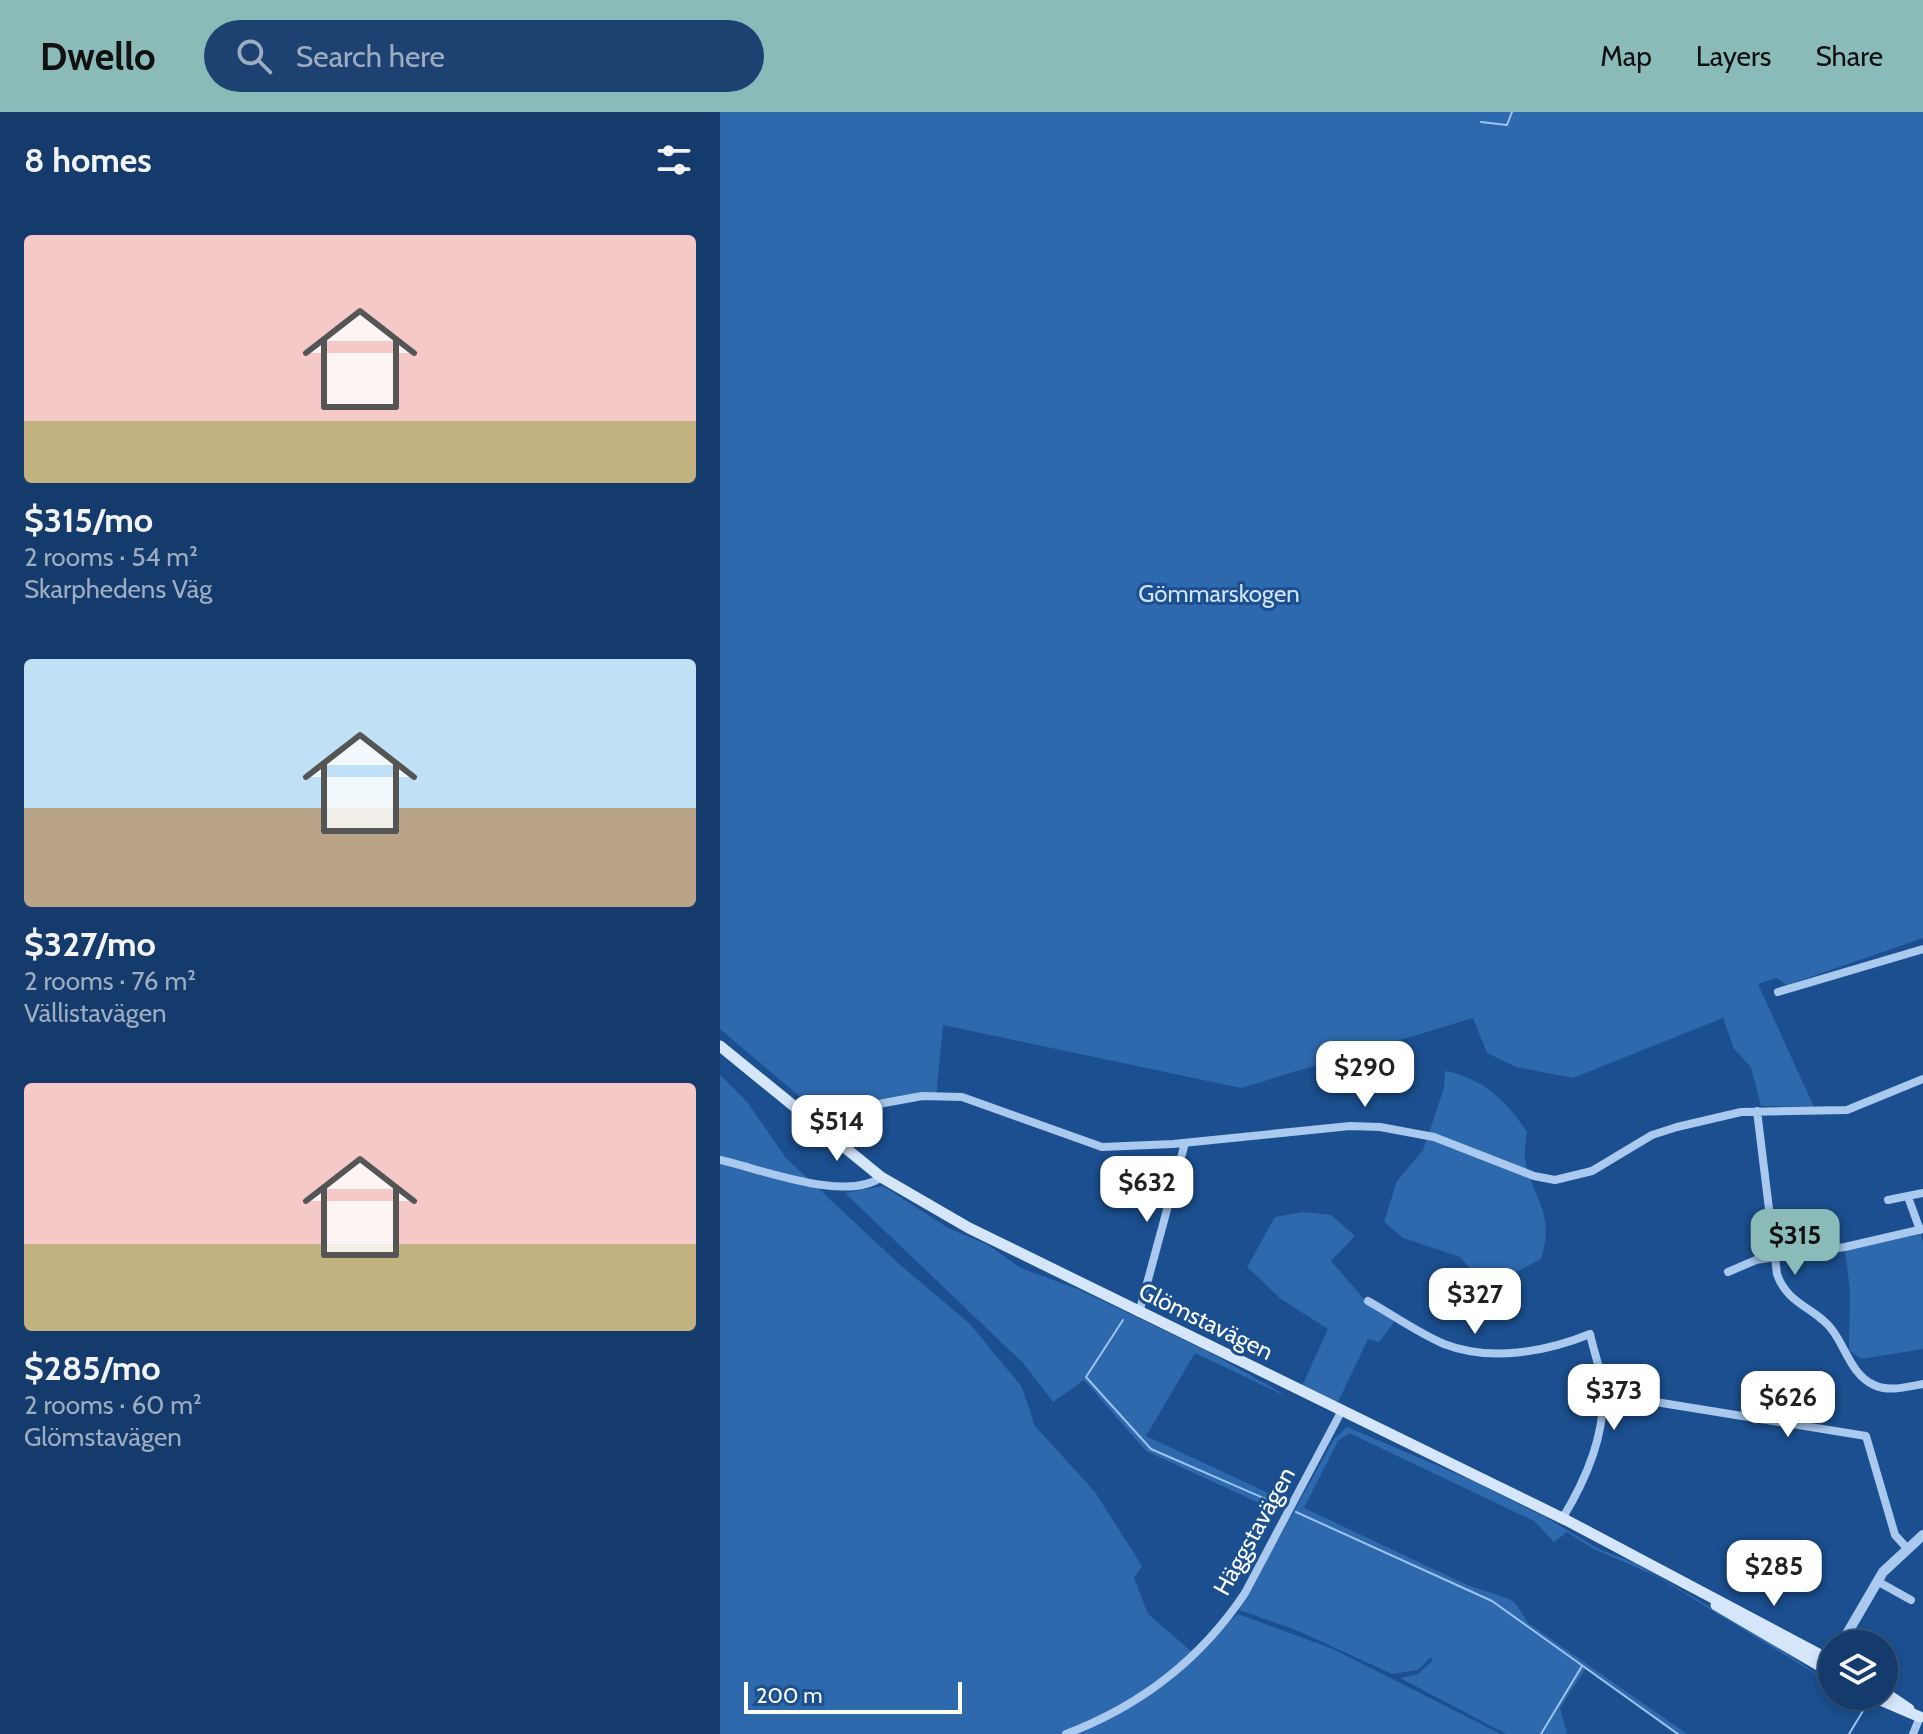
<!DOCTYPE html>
<meta charset="utf-8">
<style>
body{margin:0;font-family:Cabin,sans-serif;background:#1d4271;color:#f1f3f6;height:100vh;display:flex;flex-direction:column;font-size:30px;white-space:nowrap}
*{box-sizing:border-box;margin:0}
p{font-size:26px;color:#9dadc1}
.icon{flex:none;width:44px;height:44px;fill:none;stroke:currentColor;stroke-width:2;stroke-linecap:round;stroke-linejoin:round}
.map{position:relative;flex:1;overflow:hidden}
.side{display:flex;flex-direction:column;background:#143b6b;width:720px}
.side>*{flex:none}
.controls{position:absolute;left:1098px;top:1518px;display:grid;gap:16px}
.controls a{display:grid;place-items:center;width:80px;height:80px;border-radius:50%;background:#143b6b;box-shadow:0 4px 12px #0003,0 0 0 2px #33557e;font-size:40px}
.scale{position:absolute;left:24px;bottom:20px;width:218px;box-sizing:border-box;padding-left:8px;border:4px solid #fff;border-top:0;font-size:22px;line-height:28px;white-space:nowrap;color:#fff;-webkit-text-stroke:6px #1b4f8f;paint-order:stroke}
.price{position:absolute;translate:-50% -68px;padding:0 18px;border-radius:16px;background:#fff;color:#222;font-size:26px;line-height:52px;filter:drop-shadow(0 2px 4px #0008)}
.price::after{content:'';position:absolute;left:50%;top:48px;width:24px;height:18px;margin-left:-12px;background:inherit;clip-path:polygon(0 0,100% 0,50% 100%)}
.price.selected{background:#8bbbb9;color:#111}
ul{padding:0;list-style:none}
li{display:grid;align-content:center;gap:16px;height:424px;padding:0 24px}
li span{display:grid;place-items:center;height:248px;border-radius:8px;color:#555}
li>.icon{margin-inline-start:auto}
span .icon{width:144px;height:144px;fill:#fffc;stroke-width:1}
li b{font-size:34px}
h2{display:flex;justify-content:space-between;align-items:center;height:96px;padding:0 24px;font-size:34px}
header{display:flex;align-items:center;gap:48px;box-sizing:border-box;height:112px;padding:0 40px;background:#8bbbb9;color:#111}
header strong{font-size:38px}
nav{display:flex;gap:44px;margin-inline-start:auto;font-size:28px}
.search{width:560px;height:72px;background:#1d4271;display:flex;align-items:center;gap:20px;box-sizing:border-box;padding:0 28px;border-radius:44px;color:#9dadc1;font-size:30px}
main{display:flex;flex:1;min-height:0}
.map>svg:first-child{display:block}
</style>
<header>
<strong>Dwello</strong>
<div class="search"><svg class="icon" aria-label="search" viewBox="0 0 24 24"><circle cx="10" cy="10" r="6"/><path d="M15 15l6 6"/></svg>Search here</div>
<nav><a>Map</a><a>Layers</a><a>Share</a></nav>
</header>
<main>
<section class="side">
<h2>8 homes<svg class="icon" aria-label="filters" viewBox="0 0 24 24"><path d="M4 7h16M4 17h16"/><circle cx="9" cy="7" r="2"/><circle cx="15" cy="17" r="2"/></svg></h2>
<ul>
<li><span style="background:linear-gradient(#f6c9c9 75%,#c2b280 0)"><svg class="icon" aria-label="home" viewBox="0 0 24 24"><path d="M3 11l9-7 9 7M6 9v11h12V9"/></svg></span><div><b>$315/mo</b><p>2 rooms · 54 m²</p><p>Skarphedens Väg</p></div></li>
<li><span style="background:linear-gradient(#bfe0f5 60%,#b9a48a 0)"><svg class="icon" aria-label="home" viewBox="0 0 24 24"><path d="M3 11l9-7 9 7M6 9v11h12V9"/></svg></span><div><b>$327/mo</b><p>2 rooms · 76 m²</p><p>Vällistavägen</p></div></li>
<li><span style="background:linear-gradient(#f6c9c9 65%,#c2b280 0)"><svg class="icon" aria-label="home" viewBox="0 0 24 24"><path d="M3 11l9-7 9 7M6 9v11h12V9"/></svg></span><div><b>$285/mo</b><p>2 rooms · 60 m²</p><p>Glömstavägen</p></div></li>
</ul>
</section>
<div class="map">
<svg width="1203" height="1622" viewBox="0 0 1203 1622">
<rect width="100%" height="100%" fill="#1b4f8f"/>
<path fill="#2e69ad" d="M 0,0 L 1203,0 L 1203,826 L 1067,873 L 1056,866 L 1038,872 L 1094,995 L 1041,994 L 1031,955 L 1014,937 L 1003,906 L 853,966 L 796,955 L 767,941 L 753,906 L 521,976 L 223,913 L 216,986 L 105,1006 L 0,917 Z
M 725,959 C 764,967 786,988 807,1020 C 806,1028 804,1039 805,1047 C 812,1087 836,1099 821,1147 L 796,1160 L 752,1159 L 740,1145 L 683,1126 L 664,1110 L 677,1069 L 703,1038 L 724,976 Z
M 0,963 L 27,990 L 66,1046 L 178,1151 L 250,1212 L 302,1275 L 315,1314 L 375,1380 L 422,1454 L 414,1466 L 428,1502 L 472,1540 L 518,1502 L 613,1537 L 781,1622 L 0,1622 Z
M 163,1074 L 228,1116 L 268,1133 L 301,1156 L 360,1178 L 489,1240 L 558,1279 L 565,1284 L 475,1241 L 426,1324 L 561,1387 L 561,1395 L 557,1399 L 548,1395 L 426,1339 L 364,1268 L 333,1290 L 304,1252 L 125,1081 Z
M 583,1100 L 611,1103 L 635,1124 L 611,1149 L 652,1196 L 675,1209 L 659,1230 L 648,1227 L 618,1290 L 582,1274 L 608,1217 L 561,1187 L 527,1155 L 555,1105 Z
M 1200,1119 L 1203,1130 L 1203,1237 L 1141,1247 L 1129,1238 L 1130,1178 L 1125,1138 Z
M 627,1315 L 751,1368 L 825,1405 L 879,1437 L 915,1451 L 1048,1529 L 1112,1572 L 936,1464 L 874,1437 L 847,1420 L 834,1430 L 814,1409 L 629,1321 L 618,1329 L 584,1396 L 747,1473 L 787,1486 L 796,1492 L 808,1511 L 967,1622 L 955,1622 L 865,1557 L 840,1596 L 847,1622 L 786,1622 L 680,1566 L 698,1562 L 712,1549 L 711,1545 L 698,1558 L 672,1562 L 576,1518 L 519,1498 L 614,1327 Z"/>
<g fill="none" stroke-linecap="round" stroke-linejoin="round">
<path stroke="#9cc4f0" stroke-width="2" d="M 761,10 L 787,13 L 792,0
M 403,1208 L 366,1265 L 431,1337 L 564,1395
M 576,1400 L 772,1489 L 958,1622
M 821,1622 L 862,1554
M 1129,1622 L 1146,1594"/>
<path stroke="#a9c9ee" stroke-width="8" d="M 1058,880 L 1203,837
M 1037,999 L 1057,1162 C 1067,1193 1097,1196 1113,1219 C 1126,1237 1132,1263 1154,1273 C 1169,1280 1187,1275 1203,1272
M 95,1010 L 104,1002 L 202,984 L 242,985 L 382,1035 L 453,1032 L 630,1014 L 660,1015 L 714,1025 L 814,1064 L 835,1068 L 872,1059 L 932,1023 L 957,1015 L 1021,1000 L 1127,998 L 1203,967
M 0,1048 C 41,1057 127,1091 161,1065
M 1188,1085 L 1200,1118
M 1168,1088 L 1203,1081
M 1008,1160 L 1036,1148 L 1125,1135 L 1203,1117
M 648,1189 C 673,1203 698,1221 724,1232 C 770,1250 826,1240 870,1222 C 874,1241 883,1263 883,1283 C 884,1326 864,1371 842,1407
M 419,1201 L 465,1031
M 883,1285 L 917,1287 L 1146,1324 L 1175,1423 L 1186,1435
M 1157,1469 L 1191,1488
M 346,1622 C 420,1594 481,1547 525,1481 L 621,1300
M 1193,1622 L 1200,1605"/>
<path stroke="#a9c9ee" stroke-width="10" d="M 1121,1532 L 1163,1460 L 1203,1423"/>
<path stroke="#d6e6fa" stroke-width="11" d="M 0,934 L 161,1065 L 249,1116 L 846,1408 L 1112,1549
M 996,1493 L 1112,1561
M 1164,1580 L 1189,1597
M 1151,1584 L 1200,1605"/>
</g>
<g text-anchor="middle" dominant-baseline="central" stroke-width="6" stroke-linejoin="round" paint-order="stroke">
<g font-size="24" fill="#cfe3fa" stroke="#1b4f8f">
<text x="499" y="481">Gömmarskogen</text>
</g>
<g font-size="24" fill="#fff" stroke="#1b4f8f">
<text transform="translate(486 1209) rotate(26)">Glömstavägen</text>
<text transform="translate(534 1419) rotate(-61)">Häggstavägen</text>
</g>
</g>
</svg>
<div class="controls">
<a><svg class="icon" aria-label="layers" viewBox="0 0 24 24"><path d="M12 4l9 5-9 5-9-5zM3 14l9 5 9-5"/></svg></a>
</div>
<div class="scale">200 m</div>
<b class="price" style="left:645px;top:997px">$290</b>
<b class="price" style="left:117px;top:1051px">$514</b>
<b class="price" style="left:427px;top:1112px">$632</b>
<b class="price selected" style="left:1075px;top:1165px">$315</b>
<b class="price" style="left:755px;top:1224px">$327</b>
<b class="price" style="left:894px;top:1320px">$373</b>
<b class="price" style="left:1068px;top:1327px">$626</b>
<b class="price" style="left:1054px;top:1496px">$285</b>
</div>
</main>
